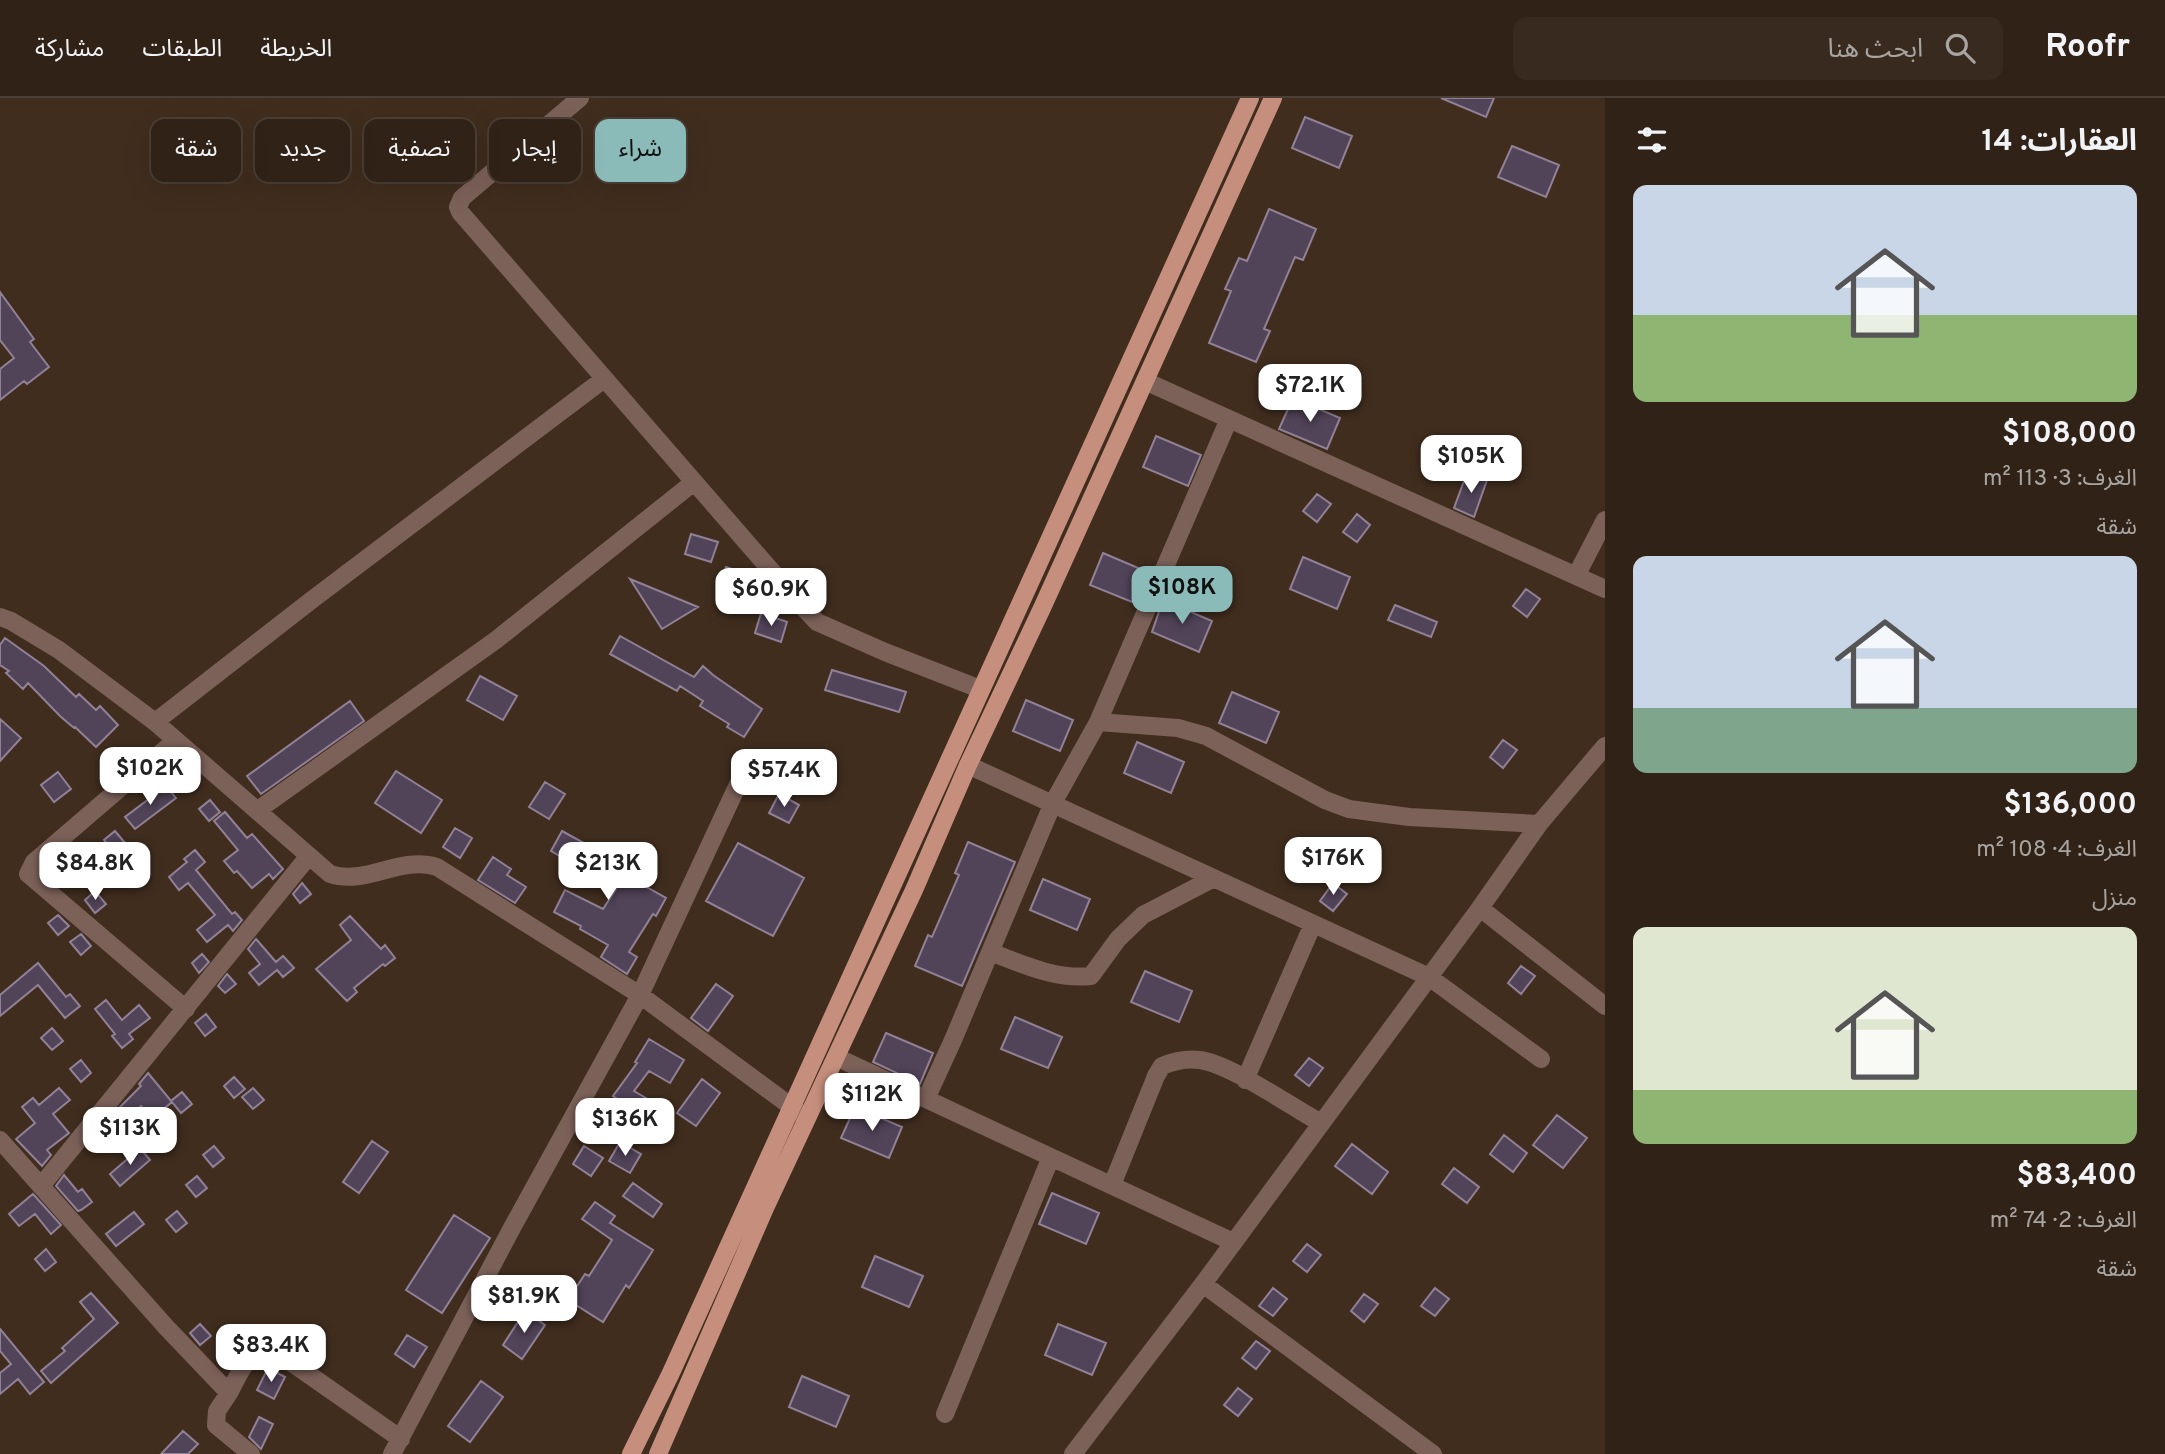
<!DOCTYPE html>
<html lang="ar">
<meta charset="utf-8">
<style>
body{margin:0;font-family:Overpass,"Noto Sans Arabic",sans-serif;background:#382a1f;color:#f1f3f6;direction:rtl;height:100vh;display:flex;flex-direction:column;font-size:26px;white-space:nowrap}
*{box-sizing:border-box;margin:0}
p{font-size:23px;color:#a8a4a1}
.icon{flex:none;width:38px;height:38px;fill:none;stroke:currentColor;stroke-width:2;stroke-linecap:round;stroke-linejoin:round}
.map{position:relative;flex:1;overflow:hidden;direction:ltr}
.drawer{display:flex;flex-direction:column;background:#302216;width:560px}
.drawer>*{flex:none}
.top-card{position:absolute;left:21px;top:21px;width:665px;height:63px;direction:rtl;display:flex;gap:14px}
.price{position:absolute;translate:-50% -60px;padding:0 16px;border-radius:14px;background:#fff;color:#222;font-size:23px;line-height:46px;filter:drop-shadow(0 2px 4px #0008)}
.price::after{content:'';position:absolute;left:50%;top:42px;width:21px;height:16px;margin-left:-10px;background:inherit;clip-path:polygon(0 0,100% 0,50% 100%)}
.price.selected{background:#8bbbb9;color:#111}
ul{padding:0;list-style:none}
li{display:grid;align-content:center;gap:14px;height:371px;padding:0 28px}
li span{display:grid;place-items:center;height:217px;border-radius:14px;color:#555}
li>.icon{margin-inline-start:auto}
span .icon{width:126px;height:126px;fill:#fffc;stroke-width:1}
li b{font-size:30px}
h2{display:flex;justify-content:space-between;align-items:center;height:84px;padding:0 28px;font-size:30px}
.chip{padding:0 24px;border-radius:14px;background:#302216;box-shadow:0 7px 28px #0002,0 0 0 2px #4b3f35;font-size:24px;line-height:63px}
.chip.selected{background:#8bbbb9;color:#111}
header{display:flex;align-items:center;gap:42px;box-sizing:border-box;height:98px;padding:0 35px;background:#302216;border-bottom:2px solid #4b3f35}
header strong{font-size:33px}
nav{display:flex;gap:38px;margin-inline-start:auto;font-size:24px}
.search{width:490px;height:63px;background:#382a1f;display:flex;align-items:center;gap:18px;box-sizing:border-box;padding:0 24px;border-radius:14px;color:#a8a4a1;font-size:26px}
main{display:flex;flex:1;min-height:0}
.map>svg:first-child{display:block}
</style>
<header>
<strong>Roofr</strong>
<div class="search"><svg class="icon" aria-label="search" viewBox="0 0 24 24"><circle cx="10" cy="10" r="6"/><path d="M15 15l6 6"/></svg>ابحث هنا</div>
<nav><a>الخريطة</a><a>الطبقات</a><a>مشاركة</a></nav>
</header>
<main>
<section class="drawer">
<h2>العقارات: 14<svg class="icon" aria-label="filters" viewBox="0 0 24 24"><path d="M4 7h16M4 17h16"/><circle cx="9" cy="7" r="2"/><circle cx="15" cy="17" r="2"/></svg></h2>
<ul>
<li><span style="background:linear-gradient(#c9d6e8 60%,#8fb573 0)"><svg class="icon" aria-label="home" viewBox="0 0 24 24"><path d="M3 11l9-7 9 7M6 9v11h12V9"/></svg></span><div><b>$108,000</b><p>الغرف: 3 · 113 m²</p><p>شقة</p></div></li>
<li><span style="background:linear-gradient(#c9d6e8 70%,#7fa58c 0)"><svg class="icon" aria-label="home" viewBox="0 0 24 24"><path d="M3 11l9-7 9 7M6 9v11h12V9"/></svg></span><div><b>$136,000</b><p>الغرف: 4 · 108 m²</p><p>منزل</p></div></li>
<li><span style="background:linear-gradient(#dfe7d0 75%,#8fb573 0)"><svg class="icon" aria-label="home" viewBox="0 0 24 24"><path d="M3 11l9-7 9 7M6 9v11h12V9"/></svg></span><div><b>$83,400</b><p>الغرف: 2 · 74 m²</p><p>شقة</p></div></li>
</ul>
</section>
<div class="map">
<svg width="1605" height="1356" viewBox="0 0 1605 1356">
<rect width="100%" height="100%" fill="#402d1e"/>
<path fill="#514358" stroke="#918197" stroke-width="2" d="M 1441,0 L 1494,0 L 1486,19 Z
M 1305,19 L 1352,38 L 1339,70 L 1292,50 Z
M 1512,48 L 1559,67 L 1546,99 L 1498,79 Z
M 1269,111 L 1316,131 L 1303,162 L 1295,159 L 1264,231 L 1270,233 L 1256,264 L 1209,245 L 1231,193 L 1225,191 L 1239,160 L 1247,163 Z
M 0,194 L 34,241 L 30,244 L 49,269 L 27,286 L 24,283 L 0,302 L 0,271 L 14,260 L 0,242 Z
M 1293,300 L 1340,320 L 1327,351 L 1279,331 Z
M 1156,338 L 1201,357 L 1188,388 L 1143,369 Z
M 1467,375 L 1487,382 L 1474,419 L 1454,410 Z
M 1317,396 L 1331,406 L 1317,424 L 1303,413 Z
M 1357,416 L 1370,427 L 1357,444 L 1343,434 Z
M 691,436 L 718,444 L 711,464 L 685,456 Z
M 1103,455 L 1150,475 L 1137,506 L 1090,487 Z
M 1303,459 L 1350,479 L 1337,511 L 1290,491 Z
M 726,469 L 752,478 L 746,498 L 720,489 Z
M 630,481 L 698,509 L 662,531 Z
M 1526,491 L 1540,501 L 1527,519 L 1513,508 Z
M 1163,502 L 1212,523 L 1199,554 L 1152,534 Z
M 1395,507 L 1437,524 L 1431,539 L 1388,522 Z
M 761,515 L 787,524 L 781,544 L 755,535 Z
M 620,538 L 694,579 L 703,568 L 713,577 L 762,611 L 744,639 L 727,629 L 729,626 L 700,608 L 703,603 L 680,588 L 677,593 L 610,556 Z
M 5,540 L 44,568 L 76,599 L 79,596 L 96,612 L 100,608 L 118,627 L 96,649 L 75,629 L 74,630 L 60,618 L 28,585 L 23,591 L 6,575 L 9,573 L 0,567 L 0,547 Z
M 832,572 L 906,594 L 899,614 L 825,592 Z
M 480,578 L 517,598 L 503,622 L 467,602 Z
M 1232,594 L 1279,614 L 1266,645 L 1219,625 Z
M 1026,602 L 1073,622 L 1060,653 L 1013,633 Z
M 350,603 L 364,623 L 261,696 L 247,678 Z
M 0,621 L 21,640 L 0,663 Z
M 1503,642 L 1517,652 L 1503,670 L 1490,659 Z
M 1137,644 L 1184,664 L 1171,695 L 1124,675 Z
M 180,663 L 190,676 L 179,685 L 169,672 Z
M 396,673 L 442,702 L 421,735 L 375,705 Z
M 58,674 L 71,691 L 54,704 L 41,687 Z
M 545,684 L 565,696 L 549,721 L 529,709 Z
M 166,688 L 176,700 L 135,731 L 125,719 Z
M 779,696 L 799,707 L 789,725 L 769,715 Z
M 210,702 L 220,714 L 209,723 L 199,711 Z
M 225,714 L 247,740 L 252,736 L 283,771 L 273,781 L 269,776 L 252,790 L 237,773 L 234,775 L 224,763 L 238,752 L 214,723 Z
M 455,730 L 472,740 L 460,760 L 443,749 Z
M 115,733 L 147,771 L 136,780 L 104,742 Z
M 562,733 L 604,756 L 645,784 L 643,787 L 666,800 L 656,818 L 653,816 L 629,854 L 637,859 L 627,876 L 601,859 L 608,847 L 580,831 L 581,828 L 554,814 L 565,792 L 603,811 L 616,791 L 551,753 Z
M 968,744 L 1015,764 L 962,888 L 915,868 L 928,837 L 932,839 L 959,777 L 955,775 Z
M 738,745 L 804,780 L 773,838 L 706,803 Z
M 195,752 L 205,764 L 196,772 L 232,816 L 235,814 L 242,822 L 233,833 L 228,827 L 207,844 L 197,832 L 215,817 L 188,785 L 179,792 L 169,779 L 187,764 L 184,761 Z
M 493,759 L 511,771 L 507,777 L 526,789 L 515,805 L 478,782 Z
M 53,766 L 63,778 L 55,784 L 43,774 Z
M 83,766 L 93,778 L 83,787 L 72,775 Z
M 1043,781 L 1090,801 L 1077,832 L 1030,812 Z
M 302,785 L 311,796 L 300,805 L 293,796 Z
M 1333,785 L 1347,796 L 1333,813 L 1320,803 Z
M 95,793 L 106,806 L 95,815 L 85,802 Z
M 58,817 L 69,828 L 58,837 L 48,825 Z
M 350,818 L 381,851 L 385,847 L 395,860 L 385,868 L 383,866 L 354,890 L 357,894 L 347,903 L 316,871 L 351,842 L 340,827 Z
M 81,836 L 91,848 L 81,857 L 70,844 Z
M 256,841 L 276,864 L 283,858 L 294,870 L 283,879 L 277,872 L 259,887 L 249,875 L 260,866 L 248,851 Z
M 202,856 L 209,864 L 199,875 L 192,865 Z
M 38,865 L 66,899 L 70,896 L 80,908 L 65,920 L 38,887 L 0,918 L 0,897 Z
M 1521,868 L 1535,878 L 1521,896 L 1508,885 Z
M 1145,873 L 1192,893 L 1179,924 L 1131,904 Z
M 227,876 L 236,886 L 225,895 L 218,888 Z
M 716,886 L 733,898 L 708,933 L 691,920 Z
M 106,902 L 122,922 L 139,907 L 150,920 L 129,936 L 133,941 L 122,950 L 112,938 L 115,936 L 95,911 Z
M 206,916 L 216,929 L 205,938 L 195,925 Z
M 1015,919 L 1062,939 L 1048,970 L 1001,951 Z
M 52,930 L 63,943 L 52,952 L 41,940 Z
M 886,935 L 933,955 L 920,986 L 873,964 Z
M 649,941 L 684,962 L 670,985 L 649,973 L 634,993 L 651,1003 L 642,1019 L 613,998 L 637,965 L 635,964 Z
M 1309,960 L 1323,970 L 1309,988 L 1295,977 Z
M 81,962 L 91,975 L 81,984 L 70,971 Z
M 148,975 L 172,1004 L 151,1021 L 141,1008 L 128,1019 L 119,1010 L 141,988 L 139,986 Z
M 234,979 L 245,991 L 234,1000 L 224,988 Z
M 702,981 L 720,995 L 696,1028 L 677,1015 Z
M 59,990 L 70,1002 L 53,1016 L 69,1035 L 47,1052 L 51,1057 L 42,1068 L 16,1041 L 35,1025 L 22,1009 L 33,1000 L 39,1007 Z
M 253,990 L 264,1002 L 253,1011 L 242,999 Z
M 182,994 L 192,1006 L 181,1015 L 171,1003 Z
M 855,1009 L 902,1029 L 889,1060 L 841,1040 Z
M 1557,1017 L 1587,1040 L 1563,1070 L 1533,1047 Z
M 101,1032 L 110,1043 L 99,1052 L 92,1043 Z
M 1504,1037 L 1527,1055 L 1513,1074 L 1490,1056 Z
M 372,1043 L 388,1054 L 359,1095 L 343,1084 Z
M 620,1044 L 641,1056 L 630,1075 L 609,1063 Z
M 1352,1046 L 1388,1074 L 1372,1096 L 1335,1068 Z
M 214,1048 L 224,1060 L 213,1069 L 203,1057 Z
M 584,1048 L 603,1060 L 591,1078 L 573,1066 Z
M 140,1050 L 150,1062 L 120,1088 L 110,1076 Z
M 1454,1070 L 1479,1089 L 1467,1105 L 1442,1086 Z
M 64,1077 L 78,1094 L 82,1091 L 92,1104 L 81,1112 L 78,1113 L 56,1088 Z
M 197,1078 L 207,1090 L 196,1099 L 186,1087 Z
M 633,1085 L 662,1106 L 653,1119 L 623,1098 Z
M 1052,1095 L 1099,1115 L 1086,1146 L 1039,1126 Z
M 33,1096 L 61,1127 L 51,1136 L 35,1116 L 19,1128 L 9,1116 Z
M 595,1104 L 615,1118 L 610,1125 L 653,1152 L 629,1190 L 626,1187 L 603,1224 L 568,1202 L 585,1176 L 589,1178 L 612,1142 L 582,1121 Z
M 177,1113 L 187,1125 L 176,1134 L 166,1122 Z
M 134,1114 L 144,1126 L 116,1148 L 106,1136 Z
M 454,1117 L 490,1140 L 442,1215 L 406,1192 Z
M 1307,1146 L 1321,1157 L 1307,1174 L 1293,1163 Z
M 46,1151 L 56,1164 L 45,1173 L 35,1161 Z
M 875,1158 L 923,1178 L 909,1209 L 862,1189 Z
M 1273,1190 L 1287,1201 L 1273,1218 L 1259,1208 Z
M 1435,1190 L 1449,1201 L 1435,1218 L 1421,1208 Z
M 91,1195 L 118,1225 L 51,1285 L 41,1273 L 65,1253 L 62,1250 L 94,1221 L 80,1204 Z
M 1364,1196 L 1378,1206 L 1364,1224 L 1351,1213 Z
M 525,1213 L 545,1227 L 522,1261 L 503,1247 Z
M 200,1226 L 211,1238 L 200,1247 L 190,1235 Z
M 1058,1226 L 1106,1245 L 1092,1277 L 1045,1257 Z
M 0,1231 L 44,1284 L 30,1296 L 18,1281 L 0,1296 L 0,1275 L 11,1266 L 0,1253 Z
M 407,1237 L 427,1249 L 414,1269 L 395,1256 Z
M 1256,1243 L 1270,1253 L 1256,1271 L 1242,1260 Z
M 268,1270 L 285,1279 L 274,1301 L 257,1292 Z
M 802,1278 L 849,1298 L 836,1329 L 789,1309 Z
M 481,1283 L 503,1299 L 470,1344 L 448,1328 Z
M 1238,1290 L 1252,1301 L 1238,1318 L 1224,1307 Z
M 259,1319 L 273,1326 L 261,1351 L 249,1339 Z
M 183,1333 L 198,1346 L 188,1356 L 161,1356 Z"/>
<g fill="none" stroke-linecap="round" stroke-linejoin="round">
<path stroke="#7c6159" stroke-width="18" d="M 580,0 L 462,100 L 458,109 L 460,114 L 801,507 L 817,524 L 885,554 L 980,591
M 1145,283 L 1605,491
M 1576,478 L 1605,422
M 0,519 L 11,523 L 59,552 L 155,624 L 330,776 C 367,788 400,757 437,769 L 640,897 L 804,1018
M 155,624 L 313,501 L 604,281
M 1098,624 L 1229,321
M 176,642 L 34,764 L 28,776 L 186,911
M 968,667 L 1429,879 L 1541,961
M 258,712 L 496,542 L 694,384
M 1480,810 L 1605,908
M 990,854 C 1023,866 1055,882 1091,878 L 1118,841 L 1143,817 L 1214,780
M 836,959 L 1233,1144
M 1245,982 L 1313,826
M 926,1001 L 953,942 L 1053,705 L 1098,624 L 1178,630 L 1206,638 L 1325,702 L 1349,711 L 1409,719 L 1539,726
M 0,1042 L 166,1229 L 229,1295 C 239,1277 250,1245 275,1253 L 401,1341
M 1112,1087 L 1156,978 L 1162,968 C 1174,963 1186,960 1200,962 C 1230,966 1292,1009 1321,1025
M 41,1088 L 308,759
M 1203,1186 L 1433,1356
M 229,1295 L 217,1313 L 216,1327 L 251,1356
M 945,1316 L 1051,1059
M 392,1356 L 513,1128 L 640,897 L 741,680
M 1073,1356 L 1203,1186 L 1480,810 L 1539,726 L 1605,648"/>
<path stroke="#c68f7d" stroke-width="18" d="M 631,1356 L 670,1277 L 1250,0
M 658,1356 L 765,1110 L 914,792 L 968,667 L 1043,508 L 1273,0"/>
</g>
</svg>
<b class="price" style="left:1310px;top:326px">$72.1K</b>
<b class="price" style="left:1471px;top:397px">$105K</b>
<b class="price selected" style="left:1182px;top:528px">$108K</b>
<b class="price" style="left:771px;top:530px">$60.9K</b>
<b class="price" style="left:150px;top:709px">$102K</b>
<b class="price" style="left:784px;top:711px">$57.4K</b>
<b class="price" style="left:1333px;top:799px">$176K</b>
<b class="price" style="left:95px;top:804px">$84.8K</b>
<b class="price" style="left:608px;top:804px">$213K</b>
<b class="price" style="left:872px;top:1035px">$112K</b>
<b class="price" style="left:625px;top:1060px">$136K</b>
<b class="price" style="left:130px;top:1069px">$113K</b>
<b class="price" style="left:524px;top:1237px">$81.9K</b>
<b class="price" style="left:271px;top:1286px">$83.4K</b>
<div class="top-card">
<a class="chip selected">شراء</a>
<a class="chip">إيجار</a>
<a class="chip">تصفية</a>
<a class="chip">جديد</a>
<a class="chip">شقة</a>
</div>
</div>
</main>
